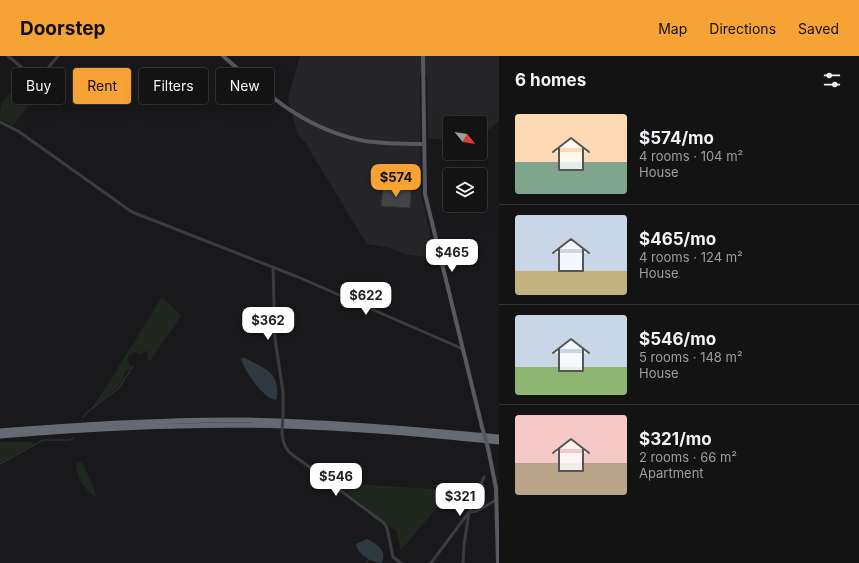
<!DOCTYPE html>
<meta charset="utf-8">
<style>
body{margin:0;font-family:Inter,sans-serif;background:#1c1c1d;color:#f1f3f6;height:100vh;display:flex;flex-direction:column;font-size:15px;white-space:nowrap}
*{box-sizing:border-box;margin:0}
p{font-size:13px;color:#9d9ea0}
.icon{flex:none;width:22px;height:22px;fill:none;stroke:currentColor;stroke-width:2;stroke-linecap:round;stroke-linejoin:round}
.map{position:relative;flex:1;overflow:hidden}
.panel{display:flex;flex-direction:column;background:#131314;width:360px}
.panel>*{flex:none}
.top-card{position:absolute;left:12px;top:12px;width:380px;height:36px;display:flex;gap:8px}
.needle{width:26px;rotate:120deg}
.controls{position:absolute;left:443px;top:60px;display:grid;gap:8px}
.controls a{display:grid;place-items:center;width:44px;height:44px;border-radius:4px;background:#131314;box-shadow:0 4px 16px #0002,0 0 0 1px #323234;font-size:20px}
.price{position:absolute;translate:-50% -34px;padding:0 9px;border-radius:8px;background:#fff;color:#222;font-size:13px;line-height:26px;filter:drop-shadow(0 1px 2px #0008)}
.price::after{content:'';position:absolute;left:50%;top:24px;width:12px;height:9px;margin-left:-6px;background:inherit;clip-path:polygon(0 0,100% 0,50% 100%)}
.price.on{background:#f7a235;color:#111}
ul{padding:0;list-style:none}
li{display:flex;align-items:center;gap:12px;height:100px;padding:0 16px}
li+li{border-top:1px solid #323234}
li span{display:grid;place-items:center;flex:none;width:112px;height:80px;border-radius:4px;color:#555}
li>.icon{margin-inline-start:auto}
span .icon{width:48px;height:48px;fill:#fffc;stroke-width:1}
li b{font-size:17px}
h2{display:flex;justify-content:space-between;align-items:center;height:48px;padding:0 16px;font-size:17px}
.tag{padding:0 14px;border-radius:4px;background:#131314;box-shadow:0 4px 16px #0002,0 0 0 1px #323234;font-size:14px;line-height:36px}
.tag.on{background:#f7a235;color:#111}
header{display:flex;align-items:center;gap:24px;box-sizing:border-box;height:56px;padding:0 20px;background:#f7a235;color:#111}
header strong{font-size:19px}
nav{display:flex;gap:22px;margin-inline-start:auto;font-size:14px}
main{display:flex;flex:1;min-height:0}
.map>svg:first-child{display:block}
</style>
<header>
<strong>Doorstep</strong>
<nav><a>Map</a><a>Directions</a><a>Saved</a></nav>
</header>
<main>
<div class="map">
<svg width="499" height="507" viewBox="0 0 499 507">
<rect width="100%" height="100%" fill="#19191b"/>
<path fill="#252528" d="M 300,0 L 499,0 L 499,65 L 487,75 L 484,87 L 480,86 L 480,67 L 450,67 L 450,84 L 428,82 L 427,19 L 420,18 L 421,137 L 434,196 L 431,202 L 404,198 L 390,192 L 367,188 L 363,182 L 305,86 L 302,84 L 297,76 L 288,43 Z"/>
<path fill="#1f271f" d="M 15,36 L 30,42 L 32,45 L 13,70 L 0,63 C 0,50 1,41 15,36 Z
M 162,241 L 181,260 L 150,305 L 147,302 L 148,294 L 141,298 L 135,296 L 129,299 L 127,305 L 131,310 L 131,312 L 124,317 L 124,323 L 121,328 L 90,354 L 103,336 Z
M 0,386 L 31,386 L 35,387 L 0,407 Z
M 81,406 C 84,408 97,438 96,441 C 86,436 74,418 77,407 Z
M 335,427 L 452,434 L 401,494 L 396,474 L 391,472 L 368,453 L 367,450 L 366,451 Z"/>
<path fill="#2e3a40" d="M 241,302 L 245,302 C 259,310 276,314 277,332 C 277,337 278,340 276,344 C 263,342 244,315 241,302 Z
M 367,483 C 377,488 387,494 382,507 C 372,507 357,498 356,488 Z"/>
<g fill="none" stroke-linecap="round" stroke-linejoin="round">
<path stroke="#2e3a40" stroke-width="1" d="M 83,362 L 85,358 L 120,331 L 133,310
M 0,408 L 43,384 L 70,384 L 74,382
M 365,507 L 370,503"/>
</g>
<path fill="#434448" stroke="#333337" d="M 383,132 L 411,134 L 410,152 L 381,150 Z"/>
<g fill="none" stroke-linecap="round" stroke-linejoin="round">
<path stroke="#3a3c40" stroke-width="3" d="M 8,0 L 50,35
M 28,36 L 58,0
M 0,66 L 18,75 L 132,156 L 298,221 L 463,293
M 273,211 L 275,283 L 283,336 L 283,357
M 282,377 C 283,385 284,390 289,396 L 384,467 L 387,472 L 393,501 L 401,507
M 431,507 L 469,456 L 477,455 L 496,444
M 463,507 L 464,489 L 469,456 L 484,421"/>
<path stroke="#56595f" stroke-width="4" d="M 223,0 C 267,38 305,74 365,85 C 385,88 404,88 423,88
M 423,0 L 425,138 L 482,371
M 488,392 L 496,432 L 498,507"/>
<path stroke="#666a72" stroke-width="5" d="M 0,375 C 83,369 165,363 248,364 C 332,366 416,373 499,381
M 0,380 C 95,372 189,367 284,370 C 356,372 428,379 499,386"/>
<path stroke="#3a3c40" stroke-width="3" d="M 282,377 L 283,357"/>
<path stroke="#56595f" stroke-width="4" d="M 482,371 L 488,392"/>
</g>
</svg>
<div class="controls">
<a><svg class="needle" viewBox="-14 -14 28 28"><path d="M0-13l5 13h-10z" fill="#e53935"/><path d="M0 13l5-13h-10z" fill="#9d9ea0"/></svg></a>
<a><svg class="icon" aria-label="layers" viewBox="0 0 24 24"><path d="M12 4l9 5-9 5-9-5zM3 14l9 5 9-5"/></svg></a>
</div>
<b class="price on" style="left:396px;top:142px">$574</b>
<b class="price" style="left:452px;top:217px">$465</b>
<b class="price" style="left:366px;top:260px">$622</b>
<b class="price" style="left:268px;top:285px">$362</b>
<b class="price" style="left:336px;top:441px">$546</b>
<b class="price" style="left:460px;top:461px">$321</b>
<div class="top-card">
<a class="tag">Buy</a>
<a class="tag on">Rent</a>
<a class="tag">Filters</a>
<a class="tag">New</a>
</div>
</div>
<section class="panel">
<h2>6 homes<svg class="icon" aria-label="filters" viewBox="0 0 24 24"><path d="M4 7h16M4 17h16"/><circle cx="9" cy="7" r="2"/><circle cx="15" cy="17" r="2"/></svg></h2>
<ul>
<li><span style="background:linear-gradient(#ffd9b3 60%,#7fa58c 0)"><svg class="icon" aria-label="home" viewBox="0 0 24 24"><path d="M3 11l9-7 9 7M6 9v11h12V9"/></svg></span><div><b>$574/mo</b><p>4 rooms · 104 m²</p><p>House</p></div></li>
<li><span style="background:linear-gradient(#c9d6e8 70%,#c2b280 0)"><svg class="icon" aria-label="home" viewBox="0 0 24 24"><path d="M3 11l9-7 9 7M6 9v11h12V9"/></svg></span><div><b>$465/mo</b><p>4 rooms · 124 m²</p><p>House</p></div></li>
<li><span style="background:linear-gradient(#c9d6e8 65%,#8fb573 0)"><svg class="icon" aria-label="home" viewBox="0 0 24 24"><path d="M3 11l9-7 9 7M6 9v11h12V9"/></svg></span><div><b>$546/mo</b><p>5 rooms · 148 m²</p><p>House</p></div></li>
<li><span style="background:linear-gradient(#f6c9c9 60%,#b9a48a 0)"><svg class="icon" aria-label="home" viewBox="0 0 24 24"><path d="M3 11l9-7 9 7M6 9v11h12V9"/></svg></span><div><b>$321/mo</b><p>2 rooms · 66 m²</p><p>Apartment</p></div></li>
</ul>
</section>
</main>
